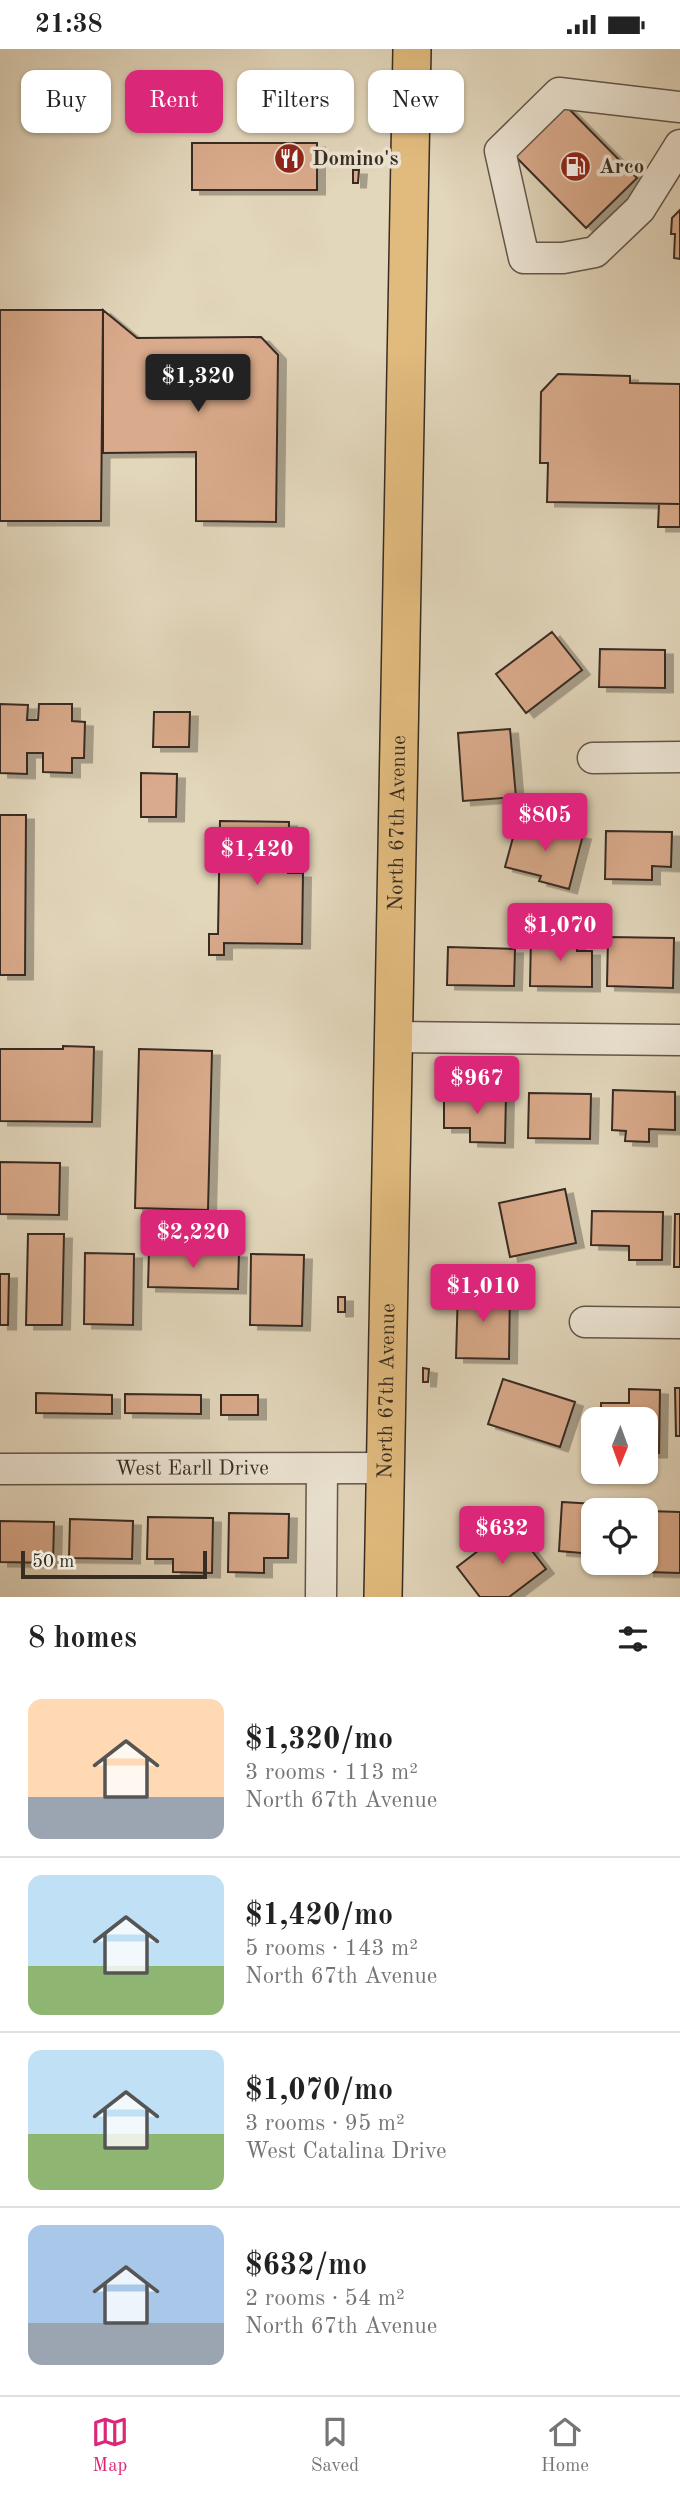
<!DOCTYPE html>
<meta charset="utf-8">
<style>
body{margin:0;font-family:"Old Standard TT",serif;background:#f2f2f2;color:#222;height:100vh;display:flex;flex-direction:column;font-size:26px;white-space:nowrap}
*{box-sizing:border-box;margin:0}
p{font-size:23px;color:#767676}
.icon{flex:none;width:38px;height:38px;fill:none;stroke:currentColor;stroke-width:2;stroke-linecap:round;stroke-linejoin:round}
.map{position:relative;height:1548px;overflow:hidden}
.details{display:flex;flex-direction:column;background:#fff;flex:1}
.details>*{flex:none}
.hud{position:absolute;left:21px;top:21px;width:639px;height:63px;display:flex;gap:14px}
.needle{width:46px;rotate:181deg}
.controls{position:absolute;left:581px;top:1358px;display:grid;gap:14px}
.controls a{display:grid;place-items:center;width:77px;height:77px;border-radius:14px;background:#fff;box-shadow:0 2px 5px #0004;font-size:35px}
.scale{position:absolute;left:21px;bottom:18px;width:186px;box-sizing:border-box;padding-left:7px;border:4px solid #382c23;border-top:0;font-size:19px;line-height:24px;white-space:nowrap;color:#382c23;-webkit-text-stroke:5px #ece4d3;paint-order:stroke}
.price{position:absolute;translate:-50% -60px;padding:0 16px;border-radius:7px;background:#db2777;color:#fff;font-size:23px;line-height:46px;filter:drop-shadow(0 2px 4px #0008)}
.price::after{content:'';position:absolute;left:50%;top:42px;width:21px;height:16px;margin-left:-10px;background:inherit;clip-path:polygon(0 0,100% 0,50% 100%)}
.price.active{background:#222;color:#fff}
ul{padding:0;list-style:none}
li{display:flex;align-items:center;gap:21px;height:175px;padding:0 28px}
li+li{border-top:2px solid #e0e0e0}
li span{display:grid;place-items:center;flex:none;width:196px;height:140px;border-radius:14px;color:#555}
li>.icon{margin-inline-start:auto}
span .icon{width:84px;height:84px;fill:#fffc;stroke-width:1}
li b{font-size:30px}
h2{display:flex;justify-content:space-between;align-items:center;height:84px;padding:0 28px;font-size:30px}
.tag{padding:0 24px;border-radius:14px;background:#fff;box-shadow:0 2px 5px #0004;font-size:24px;line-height:63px}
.tag.active{background:#db2777;color:#fff}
.status{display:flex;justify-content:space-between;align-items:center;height:49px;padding:0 35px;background:#fff;direction:ltr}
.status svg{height:19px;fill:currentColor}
.menu{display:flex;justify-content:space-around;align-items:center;height:98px;border-top:2px solid #e0e0e0;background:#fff;font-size:19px;color:#767676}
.menu a{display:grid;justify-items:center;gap:4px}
.menu .active{color:#db2777}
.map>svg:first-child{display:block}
</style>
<div class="status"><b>21:38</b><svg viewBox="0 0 49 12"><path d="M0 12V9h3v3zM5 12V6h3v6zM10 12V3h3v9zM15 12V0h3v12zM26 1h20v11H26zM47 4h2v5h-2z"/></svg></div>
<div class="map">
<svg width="680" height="1548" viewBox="0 0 680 1548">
<defs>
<filter id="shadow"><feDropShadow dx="8" dy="4.5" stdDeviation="0" flood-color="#0004"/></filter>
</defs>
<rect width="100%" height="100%" fill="#e2d6bb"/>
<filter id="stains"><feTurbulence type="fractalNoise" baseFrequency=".00286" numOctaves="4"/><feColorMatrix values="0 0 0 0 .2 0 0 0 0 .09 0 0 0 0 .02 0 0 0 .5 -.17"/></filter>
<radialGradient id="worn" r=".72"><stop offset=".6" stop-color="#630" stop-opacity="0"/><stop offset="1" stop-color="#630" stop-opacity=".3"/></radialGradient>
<path fill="#d9aa8b" stroke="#382c23" stroke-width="2" filter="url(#shadow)" d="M 566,57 L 637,129 L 586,179 L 515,107 Z
M 192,94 L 317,94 L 317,141 L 192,141 Z
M 353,121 L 359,121 L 358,134 L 353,134 Z
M 680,161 L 680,210 L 674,209 L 675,185 L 671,185 L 672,169 Z
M 0,261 L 103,261 L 101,472 L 0,472 Z
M 103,261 L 137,289 L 261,288 L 278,306 L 276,473 L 196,472 L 196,403 L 103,404 Z
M 558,325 L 630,327 L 630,334 L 680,335 L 680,455 L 547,453 L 548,414 L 540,414 L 541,343 Z
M 659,455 L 680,455 L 680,478 L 658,478 Z
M 552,583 L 582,621 L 526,664 L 496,625 Z
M 600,600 L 665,601 L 665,639 L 599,638 Z
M 0,655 L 28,656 L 27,671 L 38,671 L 39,655 L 72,655 L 72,672 L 85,673 L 84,709 L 72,709 L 72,724 L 43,723 L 43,704 L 27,704 L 27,725 L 0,724 Z
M 154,663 L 190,663 L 189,698 L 153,698 Z
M 510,680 L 516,748 L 463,752 L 458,684 Z
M 141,724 L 177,725 L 176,768 L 141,768 Z
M 0,766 L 26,766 L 25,926 L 0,926 Z
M 518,770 L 583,786 L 569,840 L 539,832 L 541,827 L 505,818 Z
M 220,772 L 289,773 L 288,824 L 303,824 L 302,895 L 224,894 L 224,906 L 209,906 L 209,885 L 218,885 Z
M 606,782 L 672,783 L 671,818 L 652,817 L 652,831 L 605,830 Z
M 531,887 L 577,888 L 577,902 L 592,902 L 592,938 L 530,937 Z
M 608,888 L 674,889 L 673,939 L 607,937 Z
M 448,898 L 515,900 L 514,937 L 447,936 Z
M 63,997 L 94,998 L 92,1073 L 0,1072 L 0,1000 L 63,1000 Z
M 139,1000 L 212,1002 L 208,1161 L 135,1159 Z
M 613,1041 L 675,1043 L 675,1081 L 649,1080 L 649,1093 L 625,1092 L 626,1082 L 612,1081 Z
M 529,1044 L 591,1045 L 590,1090 L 528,1089 Z
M 444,1045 L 506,1045 L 505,1094 L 470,1093 L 470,1079 L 444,1079 Z
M 0,1113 L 60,1114 L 59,1166 L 0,1165 Z
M 565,1140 L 576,1194 L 510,1208 L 499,1154 Z
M 592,1162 L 663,1163 L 662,1211 L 629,1211 L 629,1197 L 591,1196 Z
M 675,1165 L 680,1165 L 680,1218 L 674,1218 Z
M 28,1185 L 64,1185 L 62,1276 L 26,1276 Z
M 149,1202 L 239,1204 L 238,1240 L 148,1238 Z
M 85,1204 L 134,1205 L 133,1276 L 84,1275 Z
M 251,1205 L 304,1206 L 302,1277 L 250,1276 Z
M 0,1225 L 9,1225 L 8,1276 L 0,1276 Z
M 458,1240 L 510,1241 L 509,1310 L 456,1309 Z
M 338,1248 L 345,1248 L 345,1263 L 338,1263 Z
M 423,1319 L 429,1320 L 428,1333 L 423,1333 Z
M 503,1330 L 575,1353 L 560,1398 L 488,1375 Z
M 675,1339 L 680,1339 L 680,1387 L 676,1387 Z
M 629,1340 L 660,1341 L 659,1404 L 646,1404 L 646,1370 L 601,1370 L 601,1354 L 629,1354 Z
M 36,1344 L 112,1346 L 112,1365 L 36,1364 Z
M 125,1345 L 201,1346 L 201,1365 L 125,1364 Z
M 221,1346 L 258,1346 L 258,1366 L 221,1366 Z
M 562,1453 L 629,1457 L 628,1461 L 593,1461 L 593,1505 L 559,1502 Z
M 647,1462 L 680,1463 L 680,1524 L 646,1523 Z
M 229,1464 L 289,1465 L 288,1509 L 264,1509 L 264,1524 L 228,1523 Z
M 148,1468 L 213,1469 L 212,1524 L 173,1523 L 173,1510 L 147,1510 Z
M 70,1470 L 133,1472 L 132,1510 L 69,1509 Z
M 0,1472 L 54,1473 L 53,1514 L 0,1513 Z
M 512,1476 L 546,1520 L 509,1548 L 480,1548 L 457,1518 Z"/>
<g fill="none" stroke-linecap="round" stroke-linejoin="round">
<defs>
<g id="minor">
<path d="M 680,58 L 559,44 L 500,102 L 524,209 L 563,209 L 595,203 L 640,160 L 680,96"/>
<path d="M 593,709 L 680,708"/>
<path d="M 393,988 L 680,991"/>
<path d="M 585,1273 L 680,1274"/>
<path id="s1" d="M 0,1420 L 386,1419"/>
<path d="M 321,1548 L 322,1420"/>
</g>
<g id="major">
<path id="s2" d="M 383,1548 L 412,0"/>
</g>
</defs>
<use href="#minor" stroke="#625649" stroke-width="33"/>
<use href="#major" stroke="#382c23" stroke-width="40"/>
<use href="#minor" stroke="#ece4d3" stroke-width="30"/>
<use href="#major" stroke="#e1bb7e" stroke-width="37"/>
</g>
<defs>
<symbol id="restaurant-disc" viewBox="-11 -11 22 22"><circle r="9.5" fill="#8f2418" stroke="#ece4d3"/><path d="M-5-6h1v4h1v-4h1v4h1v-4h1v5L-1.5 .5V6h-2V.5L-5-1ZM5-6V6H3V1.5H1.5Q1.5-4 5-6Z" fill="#fff"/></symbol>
<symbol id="fuel-disc" viewBox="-11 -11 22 22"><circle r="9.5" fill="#8f2418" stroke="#ece4d3"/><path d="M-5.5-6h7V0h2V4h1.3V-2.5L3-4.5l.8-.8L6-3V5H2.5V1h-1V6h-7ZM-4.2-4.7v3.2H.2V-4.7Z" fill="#fff"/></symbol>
</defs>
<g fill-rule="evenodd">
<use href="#restaurant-disc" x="272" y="92" width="35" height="35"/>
<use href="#fuel-disc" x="558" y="100" width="35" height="35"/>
</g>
<g text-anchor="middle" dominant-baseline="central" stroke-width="7" stroke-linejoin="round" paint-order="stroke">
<g font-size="21" font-weight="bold" fill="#382c23" stroke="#ece4d3" text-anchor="start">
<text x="312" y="110">Domino's</text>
<text x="599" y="118">Arco</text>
</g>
<g font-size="21" fill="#382c23" stroke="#ece4d3">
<text stroke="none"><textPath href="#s2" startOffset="774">North 67th Avenue</textPath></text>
<text stroke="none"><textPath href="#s2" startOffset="206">North 67th Avenue</textPath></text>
<text stroke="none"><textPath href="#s1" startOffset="192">West Earll Drive</textPath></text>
</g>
</g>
<rect width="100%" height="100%" filter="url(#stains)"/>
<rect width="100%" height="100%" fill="url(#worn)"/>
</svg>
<div class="controls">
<a><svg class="needle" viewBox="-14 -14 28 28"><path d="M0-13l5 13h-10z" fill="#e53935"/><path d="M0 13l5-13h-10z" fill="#767676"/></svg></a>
<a><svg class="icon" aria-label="locate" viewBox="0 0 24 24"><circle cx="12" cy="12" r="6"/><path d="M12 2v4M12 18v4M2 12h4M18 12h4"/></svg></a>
</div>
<div class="scale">50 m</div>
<b class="price active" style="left:198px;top:365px">$1,320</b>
<b class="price" style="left:545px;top:804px">$805</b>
<b class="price" style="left:257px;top:838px">$1,420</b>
<b class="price" style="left:560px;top:914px">$1,070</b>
<b class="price" style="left:477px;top:1067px">$967</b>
<b class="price" style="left:193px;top:1221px">$2,220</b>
<b class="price" style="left:483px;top:1275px">$1,010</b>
<b class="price" style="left:502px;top:1517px">$632</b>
<div class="hud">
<a class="tag">Buy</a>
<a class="tag active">Rent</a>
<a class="tag">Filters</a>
<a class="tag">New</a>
</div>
</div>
<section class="details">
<h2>8 homes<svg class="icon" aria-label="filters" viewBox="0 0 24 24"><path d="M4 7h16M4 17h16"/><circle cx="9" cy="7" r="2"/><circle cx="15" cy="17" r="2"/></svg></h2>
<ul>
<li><span style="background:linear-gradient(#ffd9b3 70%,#9aa5b1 0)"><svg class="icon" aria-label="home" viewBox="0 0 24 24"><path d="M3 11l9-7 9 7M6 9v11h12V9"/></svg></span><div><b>$1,320/mo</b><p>3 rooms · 113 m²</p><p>North 67th Avenue</p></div></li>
<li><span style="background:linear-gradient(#bfe0f5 65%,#8fb573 0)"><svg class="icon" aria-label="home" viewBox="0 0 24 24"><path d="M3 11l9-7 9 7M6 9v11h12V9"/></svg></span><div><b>$1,420/mo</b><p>5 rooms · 143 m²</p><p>North 67th Avenue</p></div></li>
<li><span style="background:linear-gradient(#bfe0f5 60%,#8fb573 0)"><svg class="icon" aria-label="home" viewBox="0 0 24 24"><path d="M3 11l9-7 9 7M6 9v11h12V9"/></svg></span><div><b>$1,070/mo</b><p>3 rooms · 95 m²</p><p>West Catalina Drive</p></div></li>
<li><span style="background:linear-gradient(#a9c7e8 70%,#9aa5b1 0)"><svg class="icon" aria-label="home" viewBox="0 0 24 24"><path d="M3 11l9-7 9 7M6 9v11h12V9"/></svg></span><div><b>$632/mo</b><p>2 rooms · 54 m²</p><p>North 67th Avenue</p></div></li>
</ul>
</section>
<nav class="menu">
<a class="active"><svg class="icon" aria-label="map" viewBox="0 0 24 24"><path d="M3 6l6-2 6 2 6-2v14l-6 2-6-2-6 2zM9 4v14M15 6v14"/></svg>Map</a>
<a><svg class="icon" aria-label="saved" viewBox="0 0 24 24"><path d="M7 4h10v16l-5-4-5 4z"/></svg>Saved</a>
<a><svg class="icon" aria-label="home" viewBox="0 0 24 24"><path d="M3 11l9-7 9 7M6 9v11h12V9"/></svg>Home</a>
</nav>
